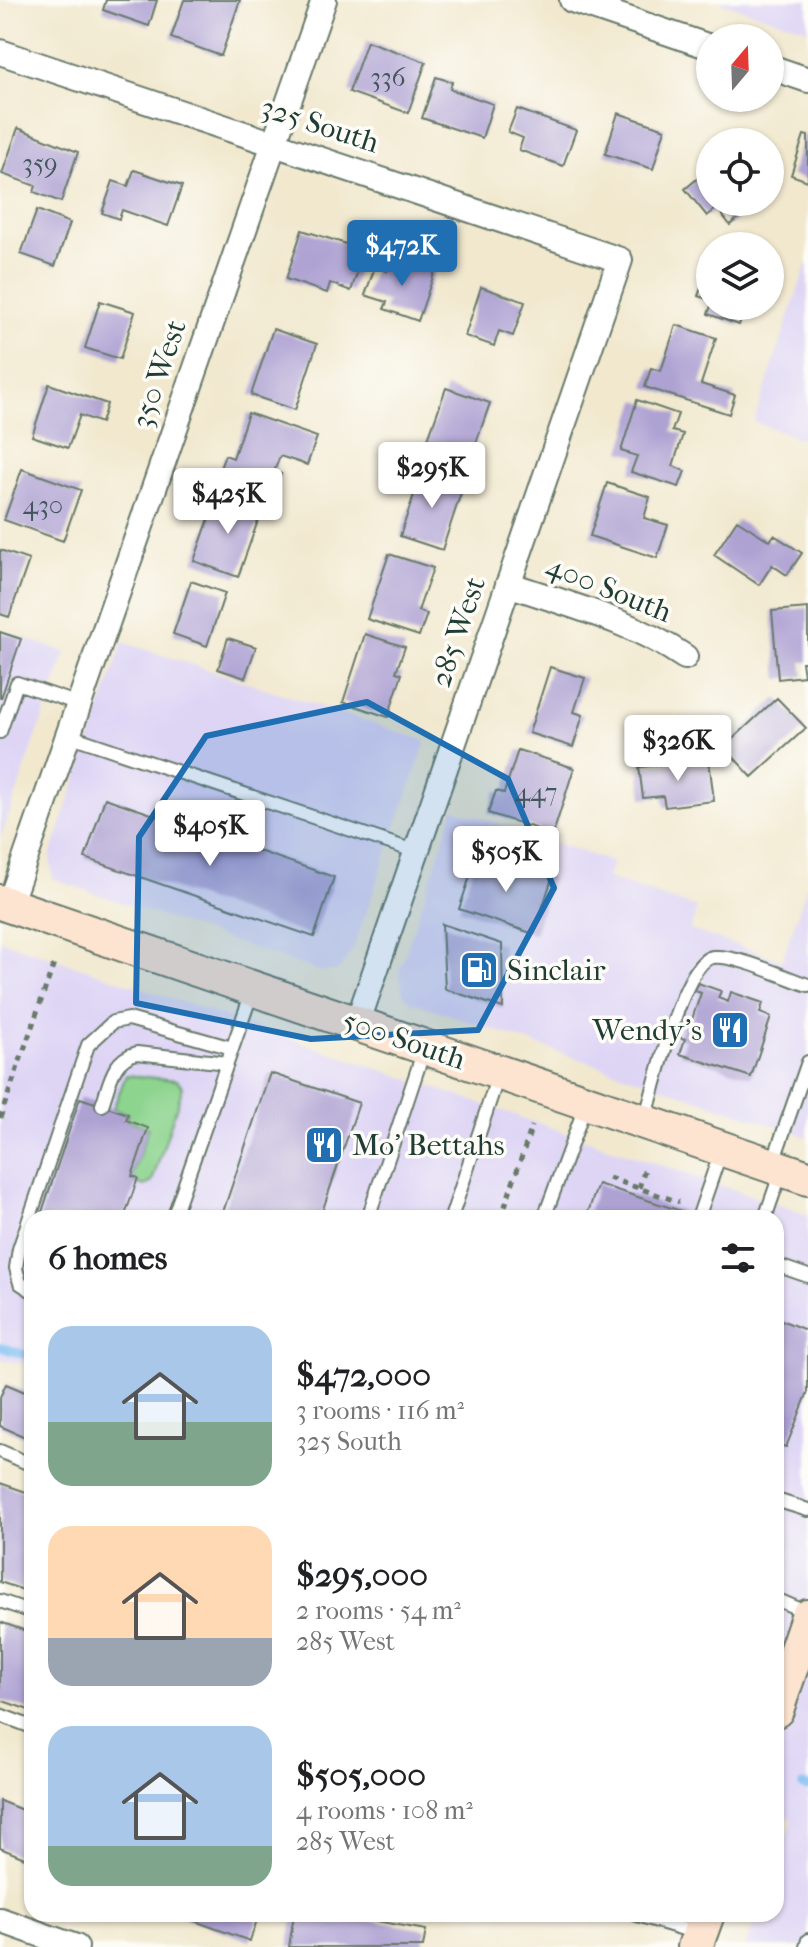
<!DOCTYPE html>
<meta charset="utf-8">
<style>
body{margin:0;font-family:"IM FELL French Canon",serif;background:#f2f2f2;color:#202124;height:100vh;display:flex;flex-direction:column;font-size:30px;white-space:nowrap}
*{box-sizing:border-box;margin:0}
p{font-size:26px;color:#757577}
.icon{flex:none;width:44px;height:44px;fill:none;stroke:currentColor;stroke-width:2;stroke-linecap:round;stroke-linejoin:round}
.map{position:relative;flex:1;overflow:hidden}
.drawer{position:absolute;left:24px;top:1210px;width:760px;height:712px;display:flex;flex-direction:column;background:#fff;border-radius:24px;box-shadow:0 2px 6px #0004}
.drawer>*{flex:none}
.needle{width:52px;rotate:19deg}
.controls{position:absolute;left:696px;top:24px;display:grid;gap:16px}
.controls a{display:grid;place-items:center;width:88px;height:88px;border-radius:50%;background:#fff;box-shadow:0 2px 6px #0004;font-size:40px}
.price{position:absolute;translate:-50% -68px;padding:0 18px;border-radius:8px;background:#fff;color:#222;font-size:26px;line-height:52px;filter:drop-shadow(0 2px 4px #0008)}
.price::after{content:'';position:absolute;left:50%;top:48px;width:24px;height:18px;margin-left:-12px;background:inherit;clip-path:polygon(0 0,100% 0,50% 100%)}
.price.on{background:#1f6fb2;color:#fff}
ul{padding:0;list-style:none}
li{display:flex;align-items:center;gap:24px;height:200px;padding:0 24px}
li span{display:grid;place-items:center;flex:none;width:224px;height:160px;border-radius:24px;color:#555}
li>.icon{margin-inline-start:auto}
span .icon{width:96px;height:96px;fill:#fffc;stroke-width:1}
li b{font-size:34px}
h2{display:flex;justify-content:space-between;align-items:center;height:96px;padding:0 24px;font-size:34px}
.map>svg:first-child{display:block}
</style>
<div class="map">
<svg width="808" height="1947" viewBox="0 0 808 1947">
<rect width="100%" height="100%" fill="#fdfcf7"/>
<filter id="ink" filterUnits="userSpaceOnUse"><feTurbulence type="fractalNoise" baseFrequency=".0125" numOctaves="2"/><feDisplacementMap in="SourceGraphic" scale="16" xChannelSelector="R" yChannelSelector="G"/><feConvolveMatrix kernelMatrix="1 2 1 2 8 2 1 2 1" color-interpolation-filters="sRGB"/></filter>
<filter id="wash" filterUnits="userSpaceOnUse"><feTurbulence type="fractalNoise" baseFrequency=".006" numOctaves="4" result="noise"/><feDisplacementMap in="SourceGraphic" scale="32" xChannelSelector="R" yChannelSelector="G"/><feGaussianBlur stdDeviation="1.8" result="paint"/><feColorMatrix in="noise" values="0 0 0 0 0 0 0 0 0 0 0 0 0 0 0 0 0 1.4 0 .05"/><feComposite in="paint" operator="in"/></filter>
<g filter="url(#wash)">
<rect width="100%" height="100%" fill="#f1e8ce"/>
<path fill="#ded5f5" d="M 723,0 L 808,0 L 808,29 L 722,3 Z
M 808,260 L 808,441 L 754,422 Z
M 0,630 L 66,652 L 0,840 Z
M 123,642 L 426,741 L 354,947 L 339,970 L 321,972 L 53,879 L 50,857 Z
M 454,809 L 612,862 L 607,878 L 697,908 L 690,930 L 782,960 L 808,883 L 808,1137 L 412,1002 L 404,995 L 399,972 Z
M 0,940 L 808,1215 L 808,1947 L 745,1947 L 757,1914 L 776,1914 L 776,1863 L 792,1820 L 776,1809 L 776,1218 L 32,1218 L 32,1366 L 0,1359 Z"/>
<path fill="#8dd48f" stroke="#568862" stroke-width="2" d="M 126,1075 L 177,1080 L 183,1087 L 152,1182 L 145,1186 L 136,1183 L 132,1176 L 148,1128 L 126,1120 L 128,1114 L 113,1109 Z"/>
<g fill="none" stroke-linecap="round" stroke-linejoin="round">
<path stroke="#7cbef1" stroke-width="9" d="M 0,1347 L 32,1357
M 803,1786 L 808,1787"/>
</g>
<g id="blocks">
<path fill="#aea2d3" d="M 106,0 L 157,0 L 149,26 L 103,10 Z
M 184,0 L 240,0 L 221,56 L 171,38 Z
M 367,41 L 426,62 L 408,113 L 349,92 Z
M 436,77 L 452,82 L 450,89 L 493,104 L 482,138 L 422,118 Z
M 517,109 L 576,130 L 563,166 L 519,150 L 523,138 L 508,132 Z
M 618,113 L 665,129 L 653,169 L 605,154 Z
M 18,128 L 78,152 L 61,202 L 34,192 L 36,186 L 2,174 Z
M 804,135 L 808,136 L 808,181 L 791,175 Z
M 710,168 L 710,202 L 758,202 L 730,225 L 717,208 L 707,216 L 685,189 Z
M 134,170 L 182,186 L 168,226 L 122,210 L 119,219 L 102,213 L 113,181 L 128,186 Z
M 37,210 L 70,223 L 55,266 L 21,254 Z
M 302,230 L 365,250 L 351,291 L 330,283 L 327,293 L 286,279 Z
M 392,257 L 435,271 L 418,321 L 384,309 L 387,302 L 365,295 L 375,267 L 387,271 Z
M 710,265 L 710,300 L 698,296 Z
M 481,287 L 525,302 L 513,336 L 499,331 L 494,346 L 465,336 Z
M 100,301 L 135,312 L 120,359 L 85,348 Z
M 711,306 L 738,306 L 745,308 L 739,325 L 708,314 Z
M 676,325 L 716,338 L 701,384 L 735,395 L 729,414 L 645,387 L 651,368 L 661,371 Z
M 273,329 L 317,344 L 295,410 L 251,395 Z
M 49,384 L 107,404 L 101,423 L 80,415 L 68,448 L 32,436 Z
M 446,388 L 490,403 L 475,446 L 483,449 L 475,471 L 423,453 Z
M 637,400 L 678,414 L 672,431 L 683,434 L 673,466 L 685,471 L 679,487 L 631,472 L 637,456 L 621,451 Z
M 248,413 L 317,437 L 307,465 L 280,456 L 274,472 L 281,474 L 272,498 L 216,479 L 225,455 L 233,458 Z
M 22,469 L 81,490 L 63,541 L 4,520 Z
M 422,471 L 464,484 L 442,550 L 400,536 Z
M 607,483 L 650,497 L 644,518 L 668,525 L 657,558 L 590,536 Z
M 217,496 L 261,512 L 238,577 L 194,561 Z
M 737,520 L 770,541 L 774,535 L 802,553 L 787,575 L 772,565 L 759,585 L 714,555 Z
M 0,550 L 29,560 L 9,617 L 0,614 Z
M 389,554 L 433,568 L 418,611 L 427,614 L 419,636 L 367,619 Z
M 191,581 L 225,593 L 207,646 L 173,634 Z
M 808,608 L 808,662 L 802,662 L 804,676 L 778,679 L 772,611 Z
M 0,632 L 21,639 L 1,698 L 0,698 Z
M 365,634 L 405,647 L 396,672 L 402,674 L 388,717 L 343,702 Z
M 228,638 L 256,647 L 245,678 L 218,669 Z
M 550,667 L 585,678 L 574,712 L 583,715 L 573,747 L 529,733 Z
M 777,698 L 806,728 L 752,777 L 724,747 Z
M 518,750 L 574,768 L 553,834 L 488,813 L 496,791 L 504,793 Z
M 709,760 L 714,801 L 665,807 L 663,796 L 643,798 L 639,767 Z
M 105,798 L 334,877 L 314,937 L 85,858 Z
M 478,853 L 552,878 L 534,934 L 459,909 Z
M 442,924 L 502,944 L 503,1008 L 445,989 Z
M 698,983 L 721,991 L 718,998 L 728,1002 L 731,992 L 763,1003 L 760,1013 L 771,1017 L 751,1077 L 680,1054 L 685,1039 L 678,1037 L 684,1021 L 691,1022 L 701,993 L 695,991 Z
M 270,1073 L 359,1103 L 320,1218 L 221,1218 Z
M 80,1098 L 128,1114 L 126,1120 L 148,1128 L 132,1176 L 138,1178 L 124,1218 L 40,1218 Z
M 598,1184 L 681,1211 L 678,1218 L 586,1218 Z
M 776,1318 L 808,1331 L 808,1392 L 786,1447 L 776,1444 Z
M 6,1384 L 32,1395 L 32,1440 L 0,1426 L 0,1397 Z
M 0,1483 L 32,1494 L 32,1593 L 0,1582 Z
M 0,1622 L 32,1633 L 32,1711 L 0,1700 Z
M 0,1801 L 32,1814 L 32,1861 L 0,1848 Z
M 175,1914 L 259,1914 L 250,1941 Z
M 294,1914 L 315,1918 L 316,1914 L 338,1914 L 426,1930 L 423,1947 L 289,1947 Z"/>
</g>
</g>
<g filter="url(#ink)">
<use href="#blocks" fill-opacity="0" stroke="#68796a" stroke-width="2"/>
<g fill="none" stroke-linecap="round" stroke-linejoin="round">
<defs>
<path id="service" d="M 0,732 L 17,683 L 79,704
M 68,735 L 417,852
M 102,1105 C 110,1083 112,1059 137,1053 L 227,1063
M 645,1119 C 654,1091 683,960 713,957 C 738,955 783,977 808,985
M 773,1162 L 808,1062
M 173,1218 L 252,992
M 368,1218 L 424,1050
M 451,1218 L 499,1073
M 544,1218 L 586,1104
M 698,1218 L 721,1151
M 765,1218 L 781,1172
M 776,1265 L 808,1276
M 32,1291 L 20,1283 L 16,1268 L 19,1249 L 88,1045 L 113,1022 L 129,1019 L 232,1048
M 0,1451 L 32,1465
M 776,1500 L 808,1510
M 776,1599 L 808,1613
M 0,1601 L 32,1612
M 0,1715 L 32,1727
M 576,1914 L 608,1914
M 634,1914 L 697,1933
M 806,1947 L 808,1940"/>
<path id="minor" d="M 572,0 L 710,47
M 0,52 L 620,260 L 357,1024
M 770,67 L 808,80
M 508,584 C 569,605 632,621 685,657
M 9,905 L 324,0
M 0,1920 L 76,1947"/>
<path id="secondary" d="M 0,902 L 808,1178
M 776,1710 L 808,1617
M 695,1947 L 707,1914"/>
</defs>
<use href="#service" stroke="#68796a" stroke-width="16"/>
<use href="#minor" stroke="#68796a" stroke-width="28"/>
<use href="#secondary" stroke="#68796a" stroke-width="38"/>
<path stroke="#68796a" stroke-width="5" stroke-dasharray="6 6" stroke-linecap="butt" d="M 0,1118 L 55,961
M 609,1178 L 679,1202
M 639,1188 L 646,1165
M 501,1218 L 532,1126"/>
<use href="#service" stroke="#fff" stroke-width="12"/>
<use href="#minor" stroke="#fff" stroke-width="24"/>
<use href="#secondary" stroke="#fde4d1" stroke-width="34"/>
</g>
</g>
<path fill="#1f6fb2" fill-opacity="0.2" stroke="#1f6fb2" stroke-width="6" stroke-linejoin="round" d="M 367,702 L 508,779 L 554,888 L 478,1030 L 311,1039 L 136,1003 L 139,837 L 206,736 Z"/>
<defs>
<symbol id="fuel-square" viewBox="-11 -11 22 22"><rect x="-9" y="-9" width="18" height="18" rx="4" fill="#1f6fb2" stroke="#fdfcf7"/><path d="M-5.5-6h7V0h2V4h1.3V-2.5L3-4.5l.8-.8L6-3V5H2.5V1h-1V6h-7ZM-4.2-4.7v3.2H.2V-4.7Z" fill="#fff"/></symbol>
<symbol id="restaurant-square" viewBox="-11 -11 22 22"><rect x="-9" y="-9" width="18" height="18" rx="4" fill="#1f6fb2" stroke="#fdfcf7"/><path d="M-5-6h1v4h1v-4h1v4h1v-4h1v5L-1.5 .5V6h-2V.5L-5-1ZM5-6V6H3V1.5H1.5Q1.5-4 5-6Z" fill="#fff"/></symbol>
</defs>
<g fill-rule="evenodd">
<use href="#fuel-square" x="457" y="948" width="44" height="44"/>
<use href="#restaurant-square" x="708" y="1008" width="44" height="44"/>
<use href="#restaurant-square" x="302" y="1123" width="44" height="44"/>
</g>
<g text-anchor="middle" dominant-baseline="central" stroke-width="7" stroke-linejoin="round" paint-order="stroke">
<g font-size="26" fill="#43565c">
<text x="388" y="77">336</text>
<text x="40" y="163">359</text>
<text x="43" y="505">430</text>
<text x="536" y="792">447</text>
</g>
<g font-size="30" fill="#1f3d34" stroke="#fdfcf7">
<text transform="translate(320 125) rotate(18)">325 South</text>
<text transform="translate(159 374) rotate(-71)">350 West</text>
<text transform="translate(609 589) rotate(22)">400 South</text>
<text transform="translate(458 632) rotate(-71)">285 West</text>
<text transform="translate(404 1040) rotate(19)">500 South</text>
</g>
<g font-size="30" fill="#1f3d34" stroke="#fdfcf7" text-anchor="start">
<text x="507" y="970">Sinclair</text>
<text x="702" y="1030" text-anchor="end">Wendy's</text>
<text x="352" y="1145">Mo' Bettahs</text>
</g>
</g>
</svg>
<div class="controls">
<a><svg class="needle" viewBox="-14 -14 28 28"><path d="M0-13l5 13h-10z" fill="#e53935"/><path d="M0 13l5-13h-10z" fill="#757577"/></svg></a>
<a><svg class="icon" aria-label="locate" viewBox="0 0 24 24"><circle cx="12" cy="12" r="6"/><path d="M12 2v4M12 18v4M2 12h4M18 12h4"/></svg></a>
<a><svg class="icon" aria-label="layers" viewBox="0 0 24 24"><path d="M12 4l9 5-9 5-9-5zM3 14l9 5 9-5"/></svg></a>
</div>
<b class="price on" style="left:402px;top:288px">$472K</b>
<b class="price" style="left:432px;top:510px">$295K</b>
<b class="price" style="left:228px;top:536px">$425K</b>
<b class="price" style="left:678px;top:783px">$326K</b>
<b class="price" style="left:210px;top:868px">$405K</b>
<b class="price" style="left:506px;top:894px">$505K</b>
<section class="drawer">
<h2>6 homes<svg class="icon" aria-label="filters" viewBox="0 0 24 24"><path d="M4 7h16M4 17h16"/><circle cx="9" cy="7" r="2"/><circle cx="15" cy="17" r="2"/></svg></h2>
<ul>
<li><span style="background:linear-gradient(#a9c7e8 60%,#7fa58c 0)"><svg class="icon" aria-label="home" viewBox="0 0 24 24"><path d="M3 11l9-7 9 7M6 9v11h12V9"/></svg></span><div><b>$472,000</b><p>3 rooms · 116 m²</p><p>325 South</p></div></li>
<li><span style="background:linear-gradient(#ffd9b3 70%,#9aa5b1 0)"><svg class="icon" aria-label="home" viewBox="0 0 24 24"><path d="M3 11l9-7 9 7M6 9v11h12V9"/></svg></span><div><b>$295,000</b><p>2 rooms · 54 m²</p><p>285 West</p></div></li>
<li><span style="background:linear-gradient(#a9c7e8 75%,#7fa58c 0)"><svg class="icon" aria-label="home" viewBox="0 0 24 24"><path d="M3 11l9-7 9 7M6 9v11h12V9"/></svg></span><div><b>$505,000</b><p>4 rooms · 108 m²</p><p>285 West</p></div></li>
</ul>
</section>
</div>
